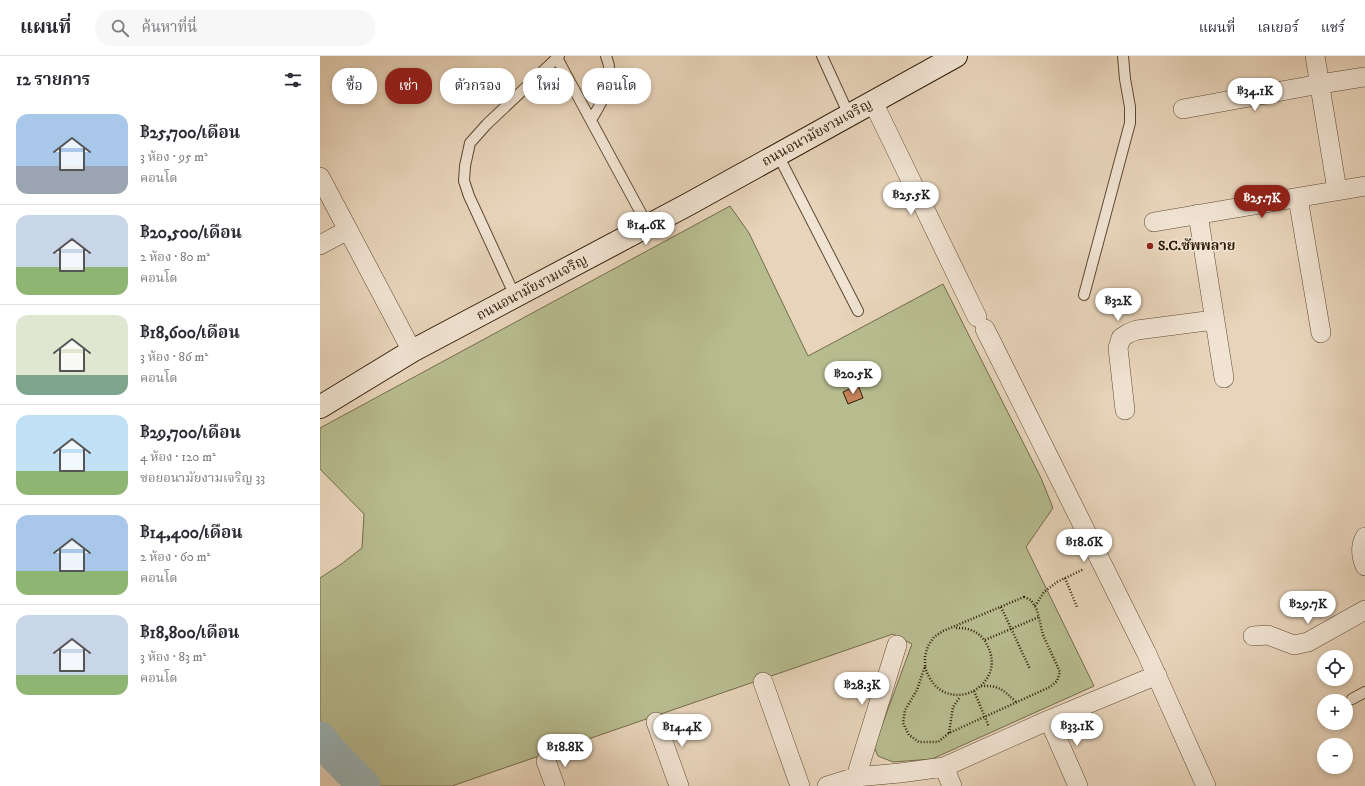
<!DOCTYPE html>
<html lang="th">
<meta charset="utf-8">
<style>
body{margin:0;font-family:"IM FELL DW Pica","Noto Serif Thai",serif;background:#f7f7f7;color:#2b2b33;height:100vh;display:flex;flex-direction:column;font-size:15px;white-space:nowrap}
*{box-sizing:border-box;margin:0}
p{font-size:13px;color:#7c7c81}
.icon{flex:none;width:22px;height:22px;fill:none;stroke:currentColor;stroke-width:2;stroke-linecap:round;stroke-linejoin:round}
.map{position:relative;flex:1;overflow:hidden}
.sheet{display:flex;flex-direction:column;background:#fff;width:320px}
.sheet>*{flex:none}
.hud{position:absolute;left:12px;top:12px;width:380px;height:36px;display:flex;gap:8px}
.controls{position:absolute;left:997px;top:594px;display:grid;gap:8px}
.controls a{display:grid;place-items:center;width:36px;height:36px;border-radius:50%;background:#fff;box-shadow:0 2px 6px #0003;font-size:20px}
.price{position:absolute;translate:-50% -34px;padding:0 9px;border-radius:14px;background:#fff;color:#222;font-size:13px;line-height:26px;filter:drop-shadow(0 1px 2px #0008)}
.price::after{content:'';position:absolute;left:50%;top:24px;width:12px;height:9px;margin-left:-6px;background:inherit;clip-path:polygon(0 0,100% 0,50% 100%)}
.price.current{background:#8f2418;color:#fff}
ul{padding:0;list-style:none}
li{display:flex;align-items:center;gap:12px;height:100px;padding:0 16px}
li+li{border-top:1px solid #e1e1e2}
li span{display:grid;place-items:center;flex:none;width:112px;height:80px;border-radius:12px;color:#555}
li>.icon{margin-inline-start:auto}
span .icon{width:48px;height:48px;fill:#fffc;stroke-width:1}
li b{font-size:17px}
h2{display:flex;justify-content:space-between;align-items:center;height:48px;padding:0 16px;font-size:17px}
.chip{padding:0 14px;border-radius:16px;background:#fff;box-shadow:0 2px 6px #0003;font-size:14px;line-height:36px}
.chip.current{background:#8f2418;color:#fff}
header{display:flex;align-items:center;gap:24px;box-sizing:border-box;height:56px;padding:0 20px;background:#fff;border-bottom:1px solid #e1e1e2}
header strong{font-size:19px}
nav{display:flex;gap:22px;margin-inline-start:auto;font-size:14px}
.search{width:280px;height:36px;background:#f7f7f7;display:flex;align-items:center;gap:10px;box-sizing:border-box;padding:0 14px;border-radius:16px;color:#7c7c81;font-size:15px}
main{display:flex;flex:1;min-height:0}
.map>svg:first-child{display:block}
</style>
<header>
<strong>แผนที่</strong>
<div class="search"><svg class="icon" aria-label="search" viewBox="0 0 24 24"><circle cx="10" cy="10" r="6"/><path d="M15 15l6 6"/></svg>ค้นหาที่นี่</div>
<nav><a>แผนที่</a><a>เลเยอร์</a><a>แชร์</a></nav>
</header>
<main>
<section class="sheet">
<h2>12 รายการ<svg class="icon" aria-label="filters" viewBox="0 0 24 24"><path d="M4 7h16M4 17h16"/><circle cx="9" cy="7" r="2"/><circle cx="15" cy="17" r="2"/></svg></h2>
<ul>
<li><span style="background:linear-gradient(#a9c7e8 65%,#9aa5b1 0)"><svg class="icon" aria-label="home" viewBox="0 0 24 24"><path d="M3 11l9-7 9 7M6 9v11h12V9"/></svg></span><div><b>฿25,700/เดือน</b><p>3 ห้อง · 95 m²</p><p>คอนโด</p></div></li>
<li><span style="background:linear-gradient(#c9d6e8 65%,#8fb573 0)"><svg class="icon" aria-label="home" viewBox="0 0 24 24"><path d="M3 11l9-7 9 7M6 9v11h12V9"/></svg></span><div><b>฿20,500/เดือน</b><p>2 ห้อง · 80 m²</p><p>คอนโด</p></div></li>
<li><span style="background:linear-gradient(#dfe7d0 75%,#7fa58c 0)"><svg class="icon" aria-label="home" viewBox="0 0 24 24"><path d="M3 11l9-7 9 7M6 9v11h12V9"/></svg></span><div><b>฿18,600/เดือน</b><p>3 ห้อง · 86 m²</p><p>คอนโด</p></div></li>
<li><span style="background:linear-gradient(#bfe0f5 70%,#8fb573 0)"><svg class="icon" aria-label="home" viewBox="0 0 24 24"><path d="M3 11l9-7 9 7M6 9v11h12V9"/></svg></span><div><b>฿29,700/เดือน</b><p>4 ห้อง · 120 m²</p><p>ซอยอนามัยงามเจริญ 33</p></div></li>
<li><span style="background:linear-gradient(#a9c7e8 70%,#8fb573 0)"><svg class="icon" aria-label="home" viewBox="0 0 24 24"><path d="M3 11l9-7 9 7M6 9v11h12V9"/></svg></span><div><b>฿14,400/เดือน</b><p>2 ห้อง · 60 m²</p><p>คอนโด</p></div></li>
<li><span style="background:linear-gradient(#c9d6e8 75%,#8fb573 0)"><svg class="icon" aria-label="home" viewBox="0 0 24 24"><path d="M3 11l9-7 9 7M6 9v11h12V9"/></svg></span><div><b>฿18,800/เดือน</b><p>3 ห้อง · 83 m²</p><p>คอนโด</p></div></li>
</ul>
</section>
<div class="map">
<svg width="1045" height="730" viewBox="0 0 1045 730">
<rect width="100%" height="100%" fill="#e8d4ba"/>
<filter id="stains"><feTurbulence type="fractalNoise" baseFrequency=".005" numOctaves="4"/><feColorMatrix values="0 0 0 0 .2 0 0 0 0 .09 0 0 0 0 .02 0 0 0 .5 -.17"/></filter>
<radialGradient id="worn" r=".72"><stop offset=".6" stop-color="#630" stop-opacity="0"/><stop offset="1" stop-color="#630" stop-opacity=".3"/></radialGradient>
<path fill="#b7bc8f" stroke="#736c4a" d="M 410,150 L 429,177 L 488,300 L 623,228 L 721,422 L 733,452 L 706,491 L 774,630 L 612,703 L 573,706 L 558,700 L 554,691 L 592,588 L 573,578 L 132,730 L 56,730 L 39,715 L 0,667 L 0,522 L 20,509 L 42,492 L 44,458 L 0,413 L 0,372 Z"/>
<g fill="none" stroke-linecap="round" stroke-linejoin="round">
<path stroke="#9bb5ba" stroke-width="33" d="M 0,682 L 12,697 L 44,730"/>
</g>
<path fill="#c5835a" stroke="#2f1b06" d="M 538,329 L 543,342 L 528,348 L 523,336 Z"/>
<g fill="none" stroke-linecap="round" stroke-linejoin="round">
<defs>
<path id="lane" d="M 236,0 L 328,170
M 502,0 L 529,59
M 271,64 C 283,45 296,23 286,0
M 458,99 L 538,255
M 764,239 L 810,67 L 810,51 L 805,23 L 803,0
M 195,240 L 149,140 L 144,125 L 145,110 L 150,87 L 167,68 L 239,0
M 1032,643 L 1045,636"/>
<path id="street" d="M 995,0 L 1017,134
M 553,46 L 657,261
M 863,53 L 1000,28 L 1045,21
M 0,121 L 92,295
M 978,142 L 1001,277
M 878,158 L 904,322
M 834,166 L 1045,130
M 0,189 L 28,174
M 665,273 L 826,596 L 886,730
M 805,354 L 798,292 L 801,282 L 809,277 L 817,274 L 894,264
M 1045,481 C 1040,490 1041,500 1045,510
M 933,580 L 948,579 L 974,589 L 988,586 L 1045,554
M 443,626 L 480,730
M 729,664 L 758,730
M 336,666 L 359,730
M 226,705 L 235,730
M 624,711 L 632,730
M 536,721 L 577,589
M 507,730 L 536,721 L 580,717 L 624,711 L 729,664 L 837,619"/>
<path id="secondary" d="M 0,351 L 92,295 L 367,149 L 636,0"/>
</defs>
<use href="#lane" stroke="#5d4933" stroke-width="12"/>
<use href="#street" stroke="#5d4933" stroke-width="20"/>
<use href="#secondary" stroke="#2f1b06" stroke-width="24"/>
<path stroke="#2f1b06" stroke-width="2.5" stroke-dasharray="1 2" stroke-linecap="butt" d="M 745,522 L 757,551
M 704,541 L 711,544 L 717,554 L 723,579 L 740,616 L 737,625 L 730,631 L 629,677 L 618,686 L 599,686 L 589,679 L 583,667 L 585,654 L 597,634 L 605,610 L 605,600 L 608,590 L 614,581 L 623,575 Z
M 715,550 L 724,536 L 737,526 L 764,513
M 681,551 L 710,613
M 665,584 L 719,561
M 605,611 C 622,666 692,630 666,587 C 660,576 648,571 635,572
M 661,630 C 679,629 683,634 696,646
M 654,635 L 669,671
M 629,677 L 633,651 L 640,641"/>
<use href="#lane" stroke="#f0e3d2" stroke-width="10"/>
<use href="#street" stroke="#f0e3d2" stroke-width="19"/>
<use href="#secondary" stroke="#f0e3d2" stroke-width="22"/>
</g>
<circle fill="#8f2418" stroke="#f0e3d2" stroke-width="1.5" cx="830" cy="190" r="4"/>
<g text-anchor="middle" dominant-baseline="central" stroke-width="3" stroke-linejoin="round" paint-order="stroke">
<g font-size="14" fill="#2f1b06" stroke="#f0e3d2">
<text transform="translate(497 77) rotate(-29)">ถนนอนามัยงามเจริญ</text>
<text transform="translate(212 232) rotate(-28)">ถนนอนามัยงามเจริญ</text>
</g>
<g font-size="14" font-weight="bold" fill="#2f1b06" stroke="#f0e3d2" text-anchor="start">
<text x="838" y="190">S.C.ซัพพลาย</text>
</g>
</g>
<rect width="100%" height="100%" filter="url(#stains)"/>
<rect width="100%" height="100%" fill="url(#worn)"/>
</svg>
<div class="controls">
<a><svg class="icon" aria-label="locate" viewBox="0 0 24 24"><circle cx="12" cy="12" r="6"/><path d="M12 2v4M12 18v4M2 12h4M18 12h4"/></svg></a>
<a>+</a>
<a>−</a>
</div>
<b class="price" style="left:935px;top:56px">฿34.1K</b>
<b class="price" style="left:591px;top:160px">฿25.5K</b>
<b class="price current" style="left:942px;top:163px">฿25.7K</b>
<b class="price" style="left:326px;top:190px">฿14.6K</b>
<b class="price" style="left:798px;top:266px">฿32K</b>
<b class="price" style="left:533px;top:339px">฿20.5K</b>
<b class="price" style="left:764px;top:507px">฿18.6K</b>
<b class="price" style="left:988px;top:569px">฿29.7K</b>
<b class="price" style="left:542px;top:650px">฿28.3K</b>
<b class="price" style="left:757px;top:691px">฿33.1K</b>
<b class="price" style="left:362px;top:692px">฿14.4K</b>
<b class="price" style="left:245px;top:712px">฿18.8K</b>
<div class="hud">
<a class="chip">ซื้อ</a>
<a class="chip current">เช่า</a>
<a class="chip">ตัวกรอง</a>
<a class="chip">ใหม่</a>
<a class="chip">คอนโด</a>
</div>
</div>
</main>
